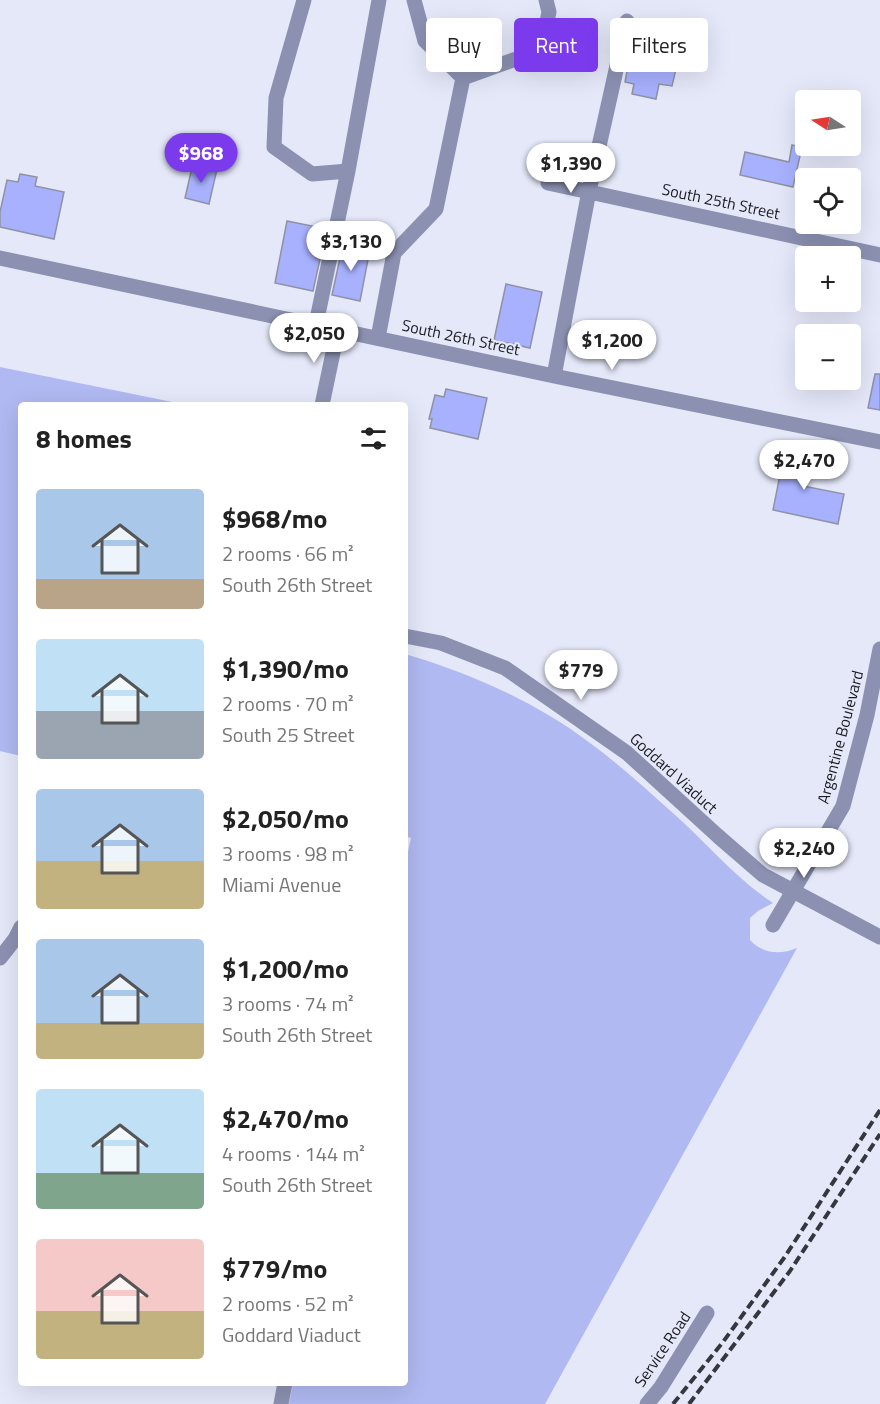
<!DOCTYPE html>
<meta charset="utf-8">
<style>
body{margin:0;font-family:"Titillium Web",sans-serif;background:#f2f2f2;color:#222;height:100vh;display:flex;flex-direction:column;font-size:22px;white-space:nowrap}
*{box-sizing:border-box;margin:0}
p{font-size:20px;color:#767676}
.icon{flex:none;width:33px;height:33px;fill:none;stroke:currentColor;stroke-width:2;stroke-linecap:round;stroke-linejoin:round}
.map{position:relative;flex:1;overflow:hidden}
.drawer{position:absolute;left:18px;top:402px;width:390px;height:984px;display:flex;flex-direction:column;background:#fff;border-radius:6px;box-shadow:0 6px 24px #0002}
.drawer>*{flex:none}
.guide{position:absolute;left:426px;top:18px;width:363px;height:54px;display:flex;gap:12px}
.needle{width:39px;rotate:282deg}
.fabs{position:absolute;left:795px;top:90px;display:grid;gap:12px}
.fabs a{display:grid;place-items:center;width:66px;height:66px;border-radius:6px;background:#fff;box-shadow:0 6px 24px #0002;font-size:30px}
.price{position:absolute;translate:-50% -51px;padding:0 14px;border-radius:21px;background:#fff;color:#222;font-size:20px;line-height:39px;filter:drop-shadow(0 2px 3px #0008)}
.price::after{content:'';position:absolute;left:50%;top:36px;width:18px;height:14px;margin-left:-9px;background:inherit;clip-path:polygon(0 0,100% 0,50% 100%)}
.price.selected{background:#7c3aed;color:#fff}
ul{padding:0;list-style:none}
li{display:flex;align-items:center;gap:18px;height:150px;padding:0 18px}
li span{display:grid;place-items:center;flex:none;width:168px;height:120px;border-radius:6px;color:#555}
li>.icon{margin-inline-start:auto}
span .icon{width:72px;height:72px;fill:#fffc;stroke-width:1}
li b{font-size:26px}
h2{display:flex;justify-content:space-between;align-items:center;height:72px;padding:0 18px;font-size:26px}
.chip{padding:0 21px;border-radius:6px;background:#fff;box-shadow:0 6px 24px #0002;font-size:21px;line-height:54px}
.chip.selected{background:#7c3aed;color:#fff}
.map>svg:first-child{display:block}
</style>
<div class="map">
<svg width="880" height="1404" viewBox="0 0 880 1404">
<rect width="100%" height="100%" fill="#e4e8f9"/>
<path fill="#b0b9f1" d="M 0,367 L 187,405 L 21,405 L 21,756 L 0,751 Z
M 405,654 C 470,673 536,702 590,743 C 620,765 647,790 674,814 C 708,844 735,878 773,903 L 758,911 L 750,918 L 750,940 C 763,954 780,955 797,948 L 545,1404 L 289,1404 L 293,1383 L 405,1383 L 405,866 L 411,838 L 405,836 Z"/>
<path fill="#a7b1fe" stroke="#8f92a2" stroke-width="1.5" d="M 632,45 L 665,52 L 662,66 L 676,69 L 672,86 L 659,84 L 656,99 L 632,94 L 634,84 L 625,82 Z
M 792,145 L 802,147 L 793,187 L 740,175 L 745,152 L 789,162 Z
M 193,163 L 217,169 L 209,204 L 185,198 Z
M 20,174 L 37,177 L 35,186 L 64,192 L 54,239 L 0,227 L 0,212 L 7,180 L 18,182 Z
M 287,221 L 322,228 L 316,258 L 320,259 L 313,291 L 275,283 Z
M 343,244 L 370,249 L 360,301 L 332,295 Z
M 506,284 L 542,292 L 530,348 L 494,340 Z
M 875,374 L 880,374 L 880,410 L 868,408 Z
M 446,389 L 487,398 L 478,439 L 430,428 L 432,419 L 429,419 L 435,395 L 444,397 Z
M 786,445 L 811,450 L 803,486 L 844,494 L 838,524 L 773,510 Z"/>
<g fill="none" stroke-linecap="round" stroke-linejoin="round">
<path stroke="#8c91b2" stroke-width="15" d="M 304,0 L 276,98 L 274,147 L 312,174 L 348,171
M 414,0 L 425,41 L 463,78
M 548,183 L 880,255
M 0,258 L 554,376 L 880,442
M 316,324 L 348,171 L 379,0
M 378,338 L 394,253 L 436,209 L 463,78 L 541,50 L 549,12 L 546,0
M 554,376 L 589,191 L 627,21
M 322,405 L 338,329
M 405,636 L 441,643 L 505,668 L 627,753 L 719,837
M 773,925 L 843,806 L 867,715 L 880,649
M 0,958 L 15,939 L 21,927
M 281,1404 L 285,1383
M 647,1404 L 661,1387 L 707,1313"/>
<path stroke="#35373e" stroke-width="4" stroke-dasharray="9 4.5" stroke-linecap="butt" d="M 673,1404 L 723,1342 L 784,1258 L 880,1110
M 689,1404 L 790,1271 L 880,1134"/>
<path stroke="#8c91b2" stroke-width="15" d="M 719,837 L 763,875 L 880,937"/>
</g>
<g text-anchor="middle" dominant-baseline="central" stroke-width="4.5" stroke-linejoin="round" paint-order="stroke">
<g font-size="16" fill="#1a1b21" stroke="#e4e8f9">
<text transform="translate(721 201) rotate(12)">South 25th Street</text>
<text transform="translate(461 337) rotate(12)">South 26th Street</text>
<text transform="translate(840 737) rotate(-75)">Argentine Boulevard</text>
<text transform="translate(674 773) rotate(42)">Goddard Viaduct</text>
<text transform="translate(662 1349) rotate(-56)">Service Road</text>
</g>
</g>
</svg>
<div class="fabs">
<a><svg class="needle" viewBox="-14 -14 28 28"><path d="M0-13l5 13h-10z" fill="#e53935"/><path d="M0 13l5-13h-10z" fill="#767676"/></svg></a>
<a><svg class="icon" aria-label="locate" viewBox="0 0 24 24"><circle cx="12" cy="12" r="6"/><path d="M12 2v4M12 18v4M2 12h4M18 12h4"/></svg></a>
<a>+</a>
<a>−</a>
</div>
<b class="price selected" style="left:201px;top:184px">$968</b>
<b class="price" style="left:571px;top:194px">$1,390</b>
<b class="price" style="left:351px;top:272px">$3,130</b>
<b class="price" style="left:314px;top:364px">$2,050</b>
<b class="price" style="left:612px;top:371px">$1,200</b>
<b class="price" style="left:804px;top:491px">$2,470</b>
<b class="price" style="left:581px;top:701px">$779</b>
<b class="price" style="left:804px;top:879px">$2,240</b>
<div class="guide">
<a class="chip">Buy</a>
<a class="chip selected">Rent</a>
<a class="chip">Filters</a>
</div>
<section class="drawer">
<h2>8 homes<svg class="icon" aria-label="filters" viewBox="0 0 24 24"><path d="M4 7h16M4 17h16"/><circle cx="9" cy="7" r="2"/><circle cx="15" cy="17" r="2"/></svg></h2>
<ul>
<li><span style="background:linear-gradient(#a9c7e8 75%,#b9a48a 0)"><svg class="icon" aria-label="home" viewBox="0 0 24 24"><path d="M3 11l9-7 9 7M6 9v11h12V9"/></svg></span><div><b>$968/mo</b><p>2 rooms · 66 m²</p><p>South 26th Street</p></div></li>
<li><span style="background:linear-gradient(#bfe0f5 60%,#9aa5b1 0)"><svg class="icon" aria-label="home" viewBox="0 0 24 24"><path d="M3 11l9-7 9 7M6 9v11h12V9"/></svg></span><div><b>$1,390/mo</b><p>2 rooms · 70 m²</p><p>South 25 Street</p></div></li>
<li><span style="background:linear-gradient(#a9c7e8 60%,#c2b280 0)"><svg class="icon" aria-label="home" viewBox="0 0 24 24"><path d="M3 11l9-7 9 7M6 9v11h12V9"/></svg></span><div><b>$2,050/mo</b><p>3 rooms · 98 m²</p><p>Miami Avenue</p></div></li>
<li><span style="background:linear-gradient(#a9c7e8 70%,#c2b280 0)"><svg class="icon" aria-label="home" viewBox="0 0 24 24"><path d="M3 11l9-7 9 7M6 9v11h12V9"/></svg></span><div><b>$1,200/mo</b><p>3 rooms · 74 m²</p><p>South 26th Street</p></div></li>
<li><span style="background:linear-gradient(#bfe0f5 70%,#7fa58c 0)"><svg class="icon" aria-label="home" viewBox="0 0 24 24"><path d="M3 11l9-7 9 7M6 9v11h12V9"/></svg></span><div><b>$2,470/mo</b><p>4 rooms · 144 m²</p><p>South 26th Street</p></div></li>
<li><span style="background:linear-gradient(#f6c9c9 60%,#c2b280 0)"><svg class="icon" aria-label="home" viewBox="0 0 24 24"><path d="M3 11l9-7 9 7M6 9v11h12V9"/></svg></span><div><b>$779/mo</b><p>2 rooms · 52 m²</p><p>Goddard Viaduct</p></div></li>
</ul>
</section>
</div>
